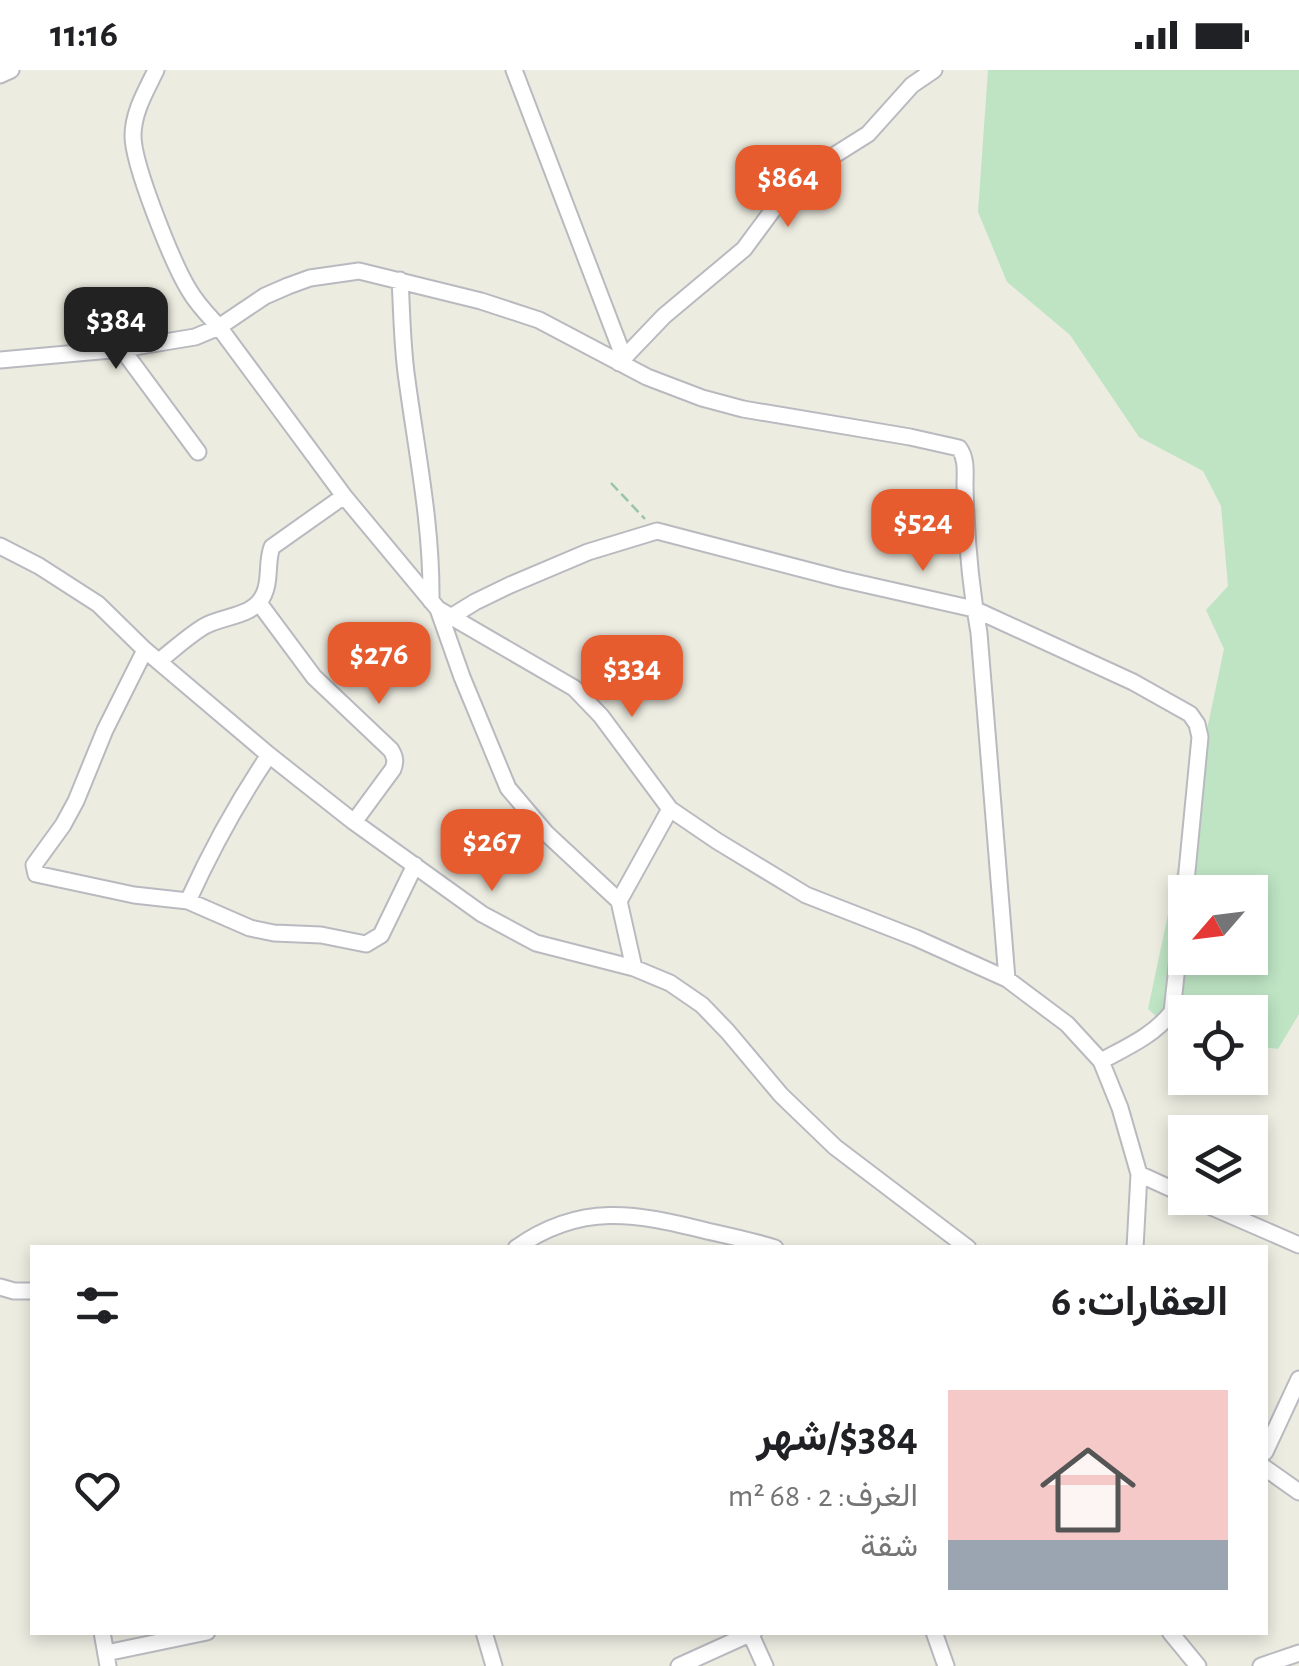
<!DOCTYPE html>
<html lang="ar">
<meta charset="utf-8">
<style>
body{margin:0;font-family:"Alegreya Sans",Vazirmatn,sans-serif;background:#f6f6f6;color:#202124;direction:rtl;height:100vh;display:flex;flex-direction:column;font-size:38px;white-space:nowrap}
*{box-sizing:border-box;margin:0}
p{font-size:32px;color:#757577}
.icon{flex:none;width:55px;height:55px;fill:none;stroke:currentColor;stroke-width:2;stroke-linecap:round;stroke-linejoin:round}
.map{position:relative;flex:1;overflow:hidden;direction:ltr}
.panel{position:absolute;left:30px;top:1175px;width:1238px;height:390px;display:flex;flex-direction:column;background:#fff;border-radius:0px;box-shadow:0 5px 15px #0003;direction:rtl}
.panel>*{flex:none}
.needle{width:65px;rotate:242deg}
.buttons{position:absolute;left:1168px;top:805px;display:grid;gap:20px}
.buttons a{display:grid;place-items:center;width:100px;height:100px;border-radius:0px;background:#fff;box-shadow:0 5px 15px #0003;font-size:50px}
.price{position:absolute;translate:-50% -85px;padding:0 22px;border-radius:20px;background:#e65c2e;color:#fff;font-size:32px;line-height:65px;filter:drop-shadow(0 2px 5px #0008)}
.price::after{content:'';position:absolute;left:50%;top:60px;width:30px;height:22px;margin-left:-15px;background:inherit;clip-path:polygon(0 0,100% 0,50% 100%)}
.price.selected{background:#222;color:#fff}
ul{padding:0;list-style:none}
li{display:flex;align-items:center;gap:30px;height:250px;padding:0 40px}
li+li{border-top:2px solid #e0e0e0}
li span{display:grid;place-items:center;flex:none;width:280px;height:200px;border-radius:0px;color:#555}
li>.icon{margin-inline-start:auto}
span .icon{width:120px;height:120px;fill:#fffc;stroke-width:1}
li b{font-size:42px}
h2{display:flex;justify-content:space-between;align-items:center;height:120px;padding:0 40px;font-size:42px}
.status{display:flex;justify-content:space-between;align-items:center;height:70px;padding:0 50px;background:#fff;direction:ltr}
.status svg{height:28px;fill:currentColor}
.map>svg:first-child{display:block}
</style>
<div class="status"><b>11:16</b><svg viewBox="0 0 49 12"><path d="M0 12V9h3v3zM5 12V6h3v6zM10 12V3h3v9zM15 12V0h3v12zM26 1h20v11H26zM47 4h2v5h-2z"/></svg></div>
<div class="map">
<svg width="1299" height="1596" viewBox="0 0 1299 1596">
<rect width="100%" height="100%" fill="#edece1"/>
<path fill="#bee4c4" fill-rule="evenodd" d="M 988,0 L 1299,0 L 1299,944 L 1278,979 L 1250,975 L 1250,942 L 1185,942 L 1185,966 L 1177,965 L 1148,939 L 1224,579 L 1206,540 L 1228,516 L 1221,436 L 1203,401 L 1139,367 L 1070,265 L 1007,212 L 978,142 ZM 1185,822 L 1250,822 L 1250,888 L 1185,888 Z"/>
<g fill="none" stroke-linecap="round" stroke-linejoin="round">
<defs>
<path id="minor" d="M 156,0 C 146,21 133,42 133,66 C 133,95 173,194 189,220 C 197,234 208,245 219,257 L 344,426 L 438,539 L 574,618 L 601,646 L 670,739 L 619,831
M 514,0 L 624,288
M 0,5 L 11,0
M 400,210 C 402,243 402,277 407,310 C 417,384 432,456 431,531
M 122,279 L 198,382
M 0,290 L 122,279 L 195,267 L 219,257 L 265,226 L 288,216 L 310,208 L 359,201 L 481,231 L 539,250 L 647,307 L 702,328 L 743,339 L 910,367 L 959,378 C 967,389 965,402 965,415 C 966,466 970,514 979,563 L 1007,909
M 619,293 L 664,246 L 744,179 L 795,110 L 868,64 L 912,15 L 934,0
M 0,476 L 39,496 L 98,534 L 145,580 L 269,685 L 354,752 L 482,844 L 536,873 L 634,898 L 670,913 L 702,935 L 728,962 L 781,1025 L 835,1077 L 968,1178
M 259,533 L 314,607 L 391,680 C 395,687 396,691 393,699 L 354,752
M 438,539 L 462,607 L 508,718 L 546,763 L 619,831 L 634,898
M 449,548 L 475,532 L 510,515 L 588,482 L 657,461 L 841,509 L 974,539 L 1133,612 L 1190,644 L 1197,654 L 1200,667 L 1185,822
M 145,580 L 105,660 L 76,731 L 63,755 L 34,795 L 36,804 L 134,825 L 188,831 L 250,858 L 274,863 L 321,865 L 366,874 L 381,865 L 415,795
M 159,591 C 173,580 187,567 203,557 C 222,545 254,548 264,524 C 271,510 266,492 272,477 L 344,426
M 670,739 L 717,771 L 806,825 L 916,868 L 1007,909 L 1067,954 L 1101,991 L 1120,1038 L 1139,1104 L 1135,1178
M 188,831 C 212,778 236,734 269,685
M 1101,991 C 1127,977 1153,966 1172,942 L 1185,823
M 1139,1104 L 1185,1125
M 1191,1128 L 1299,1175
M 516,1178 C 581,1132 636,1143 707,1161 C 730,1166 753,1171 775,1178
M 0,1217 L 14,1221 L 32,1221
M 1265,1382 L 1299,1309
M 1265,1398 L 1299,1422
M 102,1562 L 108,1596
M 484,1562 L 494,1596
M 934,1562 L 946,1596
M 1170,1562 L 1198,1596
M 751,1565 L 765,1596
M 106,1583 L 207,1562
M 679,1596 L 754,1562
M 1261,1596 L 1299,1583"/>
</defs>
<use href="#minor" stroke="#b9bac0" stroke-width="19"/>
<path stroke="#97c5ac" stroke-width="2.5" stroke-dasharray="10 5" stroke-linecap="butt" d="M 611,413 L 645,449"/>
<use href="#minor" stroke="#fff" stroke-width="15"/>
</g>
</svg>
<div class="buttons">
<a><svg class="needle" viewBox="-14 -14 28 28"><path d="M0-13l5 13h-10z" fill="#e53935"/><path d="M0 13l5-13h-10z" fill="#757577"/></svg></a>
<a><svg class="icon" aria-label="locate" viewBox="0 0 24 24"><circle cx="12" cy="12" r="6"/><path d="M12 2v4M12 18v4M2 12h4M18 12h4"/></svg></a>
<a><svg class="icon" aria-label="layers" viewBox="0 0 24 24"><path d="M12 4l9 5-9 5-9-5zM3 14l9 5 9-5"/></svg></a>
</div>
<b class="price" style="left:788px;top:160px">$864</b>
<b class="price selected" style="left:116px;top:302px">$384</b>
<b class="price" style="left:923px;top:504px">$524</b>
<b class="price" style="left:379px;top:637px">$276</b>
<b class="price" style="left:632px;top:650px">$334</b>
<b class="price" style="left:492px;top:824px">$267</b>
<section class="panel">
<h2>العقارات: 6<svg class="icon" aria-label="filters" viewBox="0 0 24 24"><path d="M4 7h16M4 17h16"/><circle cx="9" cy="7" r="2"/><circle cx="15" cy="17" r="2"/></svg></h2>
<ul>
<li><span style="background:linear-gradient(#f6c9c9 75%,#9aa5b1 0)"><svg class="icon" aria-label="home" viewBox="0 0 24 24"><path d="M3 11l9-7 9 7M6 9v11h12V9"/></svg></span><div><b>$384/شهر</b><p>الغرف: 2 · 68 m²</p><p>شقة</p></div><svg class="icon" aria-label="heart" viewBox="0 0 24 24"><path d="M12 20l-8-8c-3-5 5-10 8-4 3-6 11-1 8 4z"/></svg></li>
</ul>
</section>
</div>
